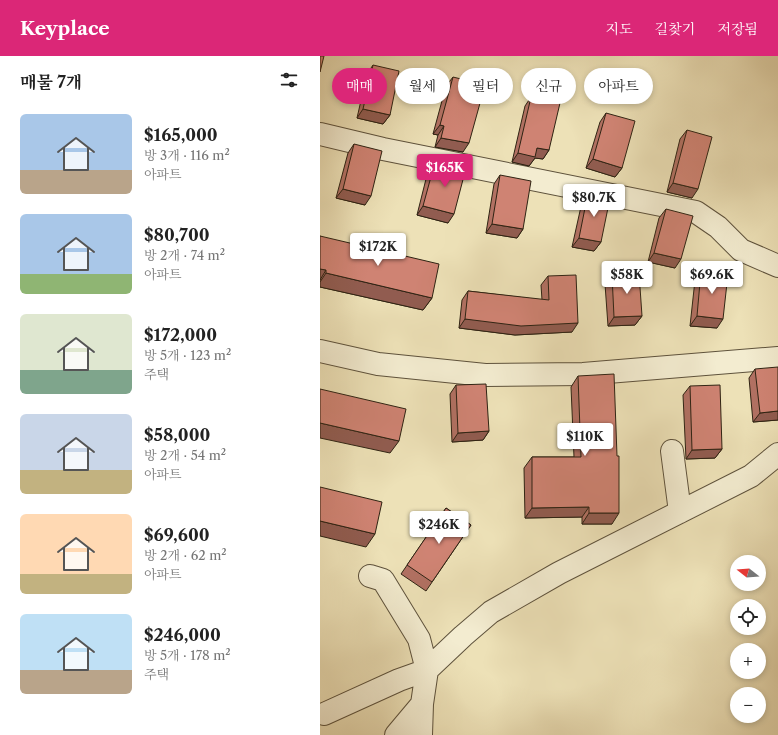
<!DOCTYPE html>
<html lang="ko">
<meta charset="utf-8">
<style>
body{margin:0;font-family:"Libre Caslon Text","Noto Serif KR",serif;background:#f6f6f6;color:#222;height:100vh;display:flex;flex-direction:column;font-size:15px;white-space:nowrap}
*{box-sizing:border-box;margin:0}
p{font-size:13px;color:#767676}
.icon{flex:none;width:22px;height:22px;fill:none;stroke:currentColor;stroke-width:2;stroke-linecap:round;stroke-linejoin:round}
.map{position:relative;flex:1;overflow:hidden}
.drawer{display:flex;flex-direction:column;background:#fff;width:320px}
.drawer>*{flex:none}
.guide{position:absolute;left:12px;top:12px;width:380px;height:36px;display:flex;gap:8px}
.needle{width:26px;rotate:287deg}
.fabs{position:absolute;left:410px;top:499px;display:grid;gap:8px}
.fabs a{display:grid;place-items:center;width:36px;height:36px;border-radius:50%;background:#fff;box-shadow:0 2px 6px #0003;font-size:20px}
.price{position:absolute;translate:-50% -34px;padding:0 9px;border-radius:4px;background:#fff;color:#222;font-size:13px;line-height:26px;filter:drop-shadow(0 1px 2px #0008)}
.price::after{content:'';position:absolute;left:50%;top:24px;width:12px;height:9px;margin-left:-6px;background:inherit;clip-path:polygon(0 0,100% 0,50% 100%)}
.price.on{background:#db2777;color:#fff}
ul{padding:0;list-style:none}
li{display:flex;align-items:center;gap:12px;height:100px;padding:0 20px}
li span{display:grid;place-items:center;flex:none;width:112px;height:80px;border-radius:6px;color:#555}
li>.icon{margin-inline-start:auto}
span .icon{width:48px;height:48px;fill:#fffc;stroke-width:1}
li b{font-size:17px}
h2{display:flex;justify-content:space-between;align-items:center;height:48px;padding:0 20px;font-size:17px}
.pill{padding:0 14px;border-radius:18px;background:#fff;box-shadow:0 2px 6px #0003;font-size:14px;line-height:36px}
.pill.on{background:#db2777;color:#fff}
header{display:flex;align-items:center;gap:24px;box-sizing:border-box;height:56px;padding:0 20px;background:#db2777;color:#fff}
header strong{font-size:19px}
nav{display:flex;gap:22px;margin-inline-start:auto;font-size:14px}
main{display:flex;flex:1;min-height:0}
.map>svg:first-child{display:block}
</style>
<header>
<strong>Keyplace</strong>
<nav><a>지도</a><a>길찾기</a><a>저장됨</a></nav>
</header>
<main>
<section class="drawer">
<h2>매물 7개<svg class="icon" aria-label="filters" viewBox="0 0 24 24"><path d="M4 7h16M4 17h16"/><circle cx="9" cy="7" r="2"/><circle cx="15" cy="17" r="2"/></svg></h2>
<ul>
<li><span style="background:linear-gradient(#a9c7e8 70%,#b9a48a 0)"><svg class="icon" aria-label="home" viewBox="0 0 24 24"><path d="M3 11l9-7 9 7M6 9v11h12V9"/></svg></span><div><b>$165,000</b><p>방 3개 · 116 m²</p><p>아파트</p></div></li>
<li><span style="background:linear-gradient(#a9c7e8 75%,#8fb573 0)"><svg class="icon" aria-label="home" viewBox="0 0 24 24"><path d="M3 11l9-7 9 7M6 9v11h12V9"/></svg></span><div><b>$80,700</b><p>방 2개 · 74 m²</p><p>아파트</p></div></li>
<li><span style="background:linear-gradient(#dfe7d0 70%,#7fa58c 0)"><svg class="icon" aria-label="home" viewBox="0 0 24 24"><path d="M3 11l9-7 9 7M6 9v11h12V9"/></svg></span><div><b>$172,000</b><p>방 5개 · 123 m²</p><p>주택</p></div></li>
<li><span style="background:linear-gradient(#c9d6e8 70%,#c2b280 0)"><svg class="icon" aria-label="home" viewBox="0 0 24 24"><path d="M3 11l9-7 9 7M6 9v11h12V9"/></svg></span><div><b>$58,000</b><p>방 2개 · 54 m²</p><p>아파트</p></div></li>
<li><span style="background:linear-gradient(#ffd9b3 75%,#c2b280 0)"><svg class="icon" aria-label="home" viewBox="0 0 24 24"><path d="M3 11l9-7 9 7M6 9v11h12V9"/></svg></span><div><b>$69,600</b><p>방 2개 · 62 m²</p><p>아파트</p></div></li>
<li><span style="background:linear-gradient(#bfe0f5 70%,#b9a48a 0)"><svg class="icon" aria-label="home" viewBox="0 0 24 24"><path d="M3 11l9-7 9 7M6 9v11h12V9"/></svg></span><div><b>$246,000</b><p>방 5개 · 178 m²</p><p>주택</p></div></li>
</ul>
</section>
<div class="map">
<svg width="458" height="679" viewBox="0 0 458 679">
<rect width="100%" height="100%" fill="#ede1b7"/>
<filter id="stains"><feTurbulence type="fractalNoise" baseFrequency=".005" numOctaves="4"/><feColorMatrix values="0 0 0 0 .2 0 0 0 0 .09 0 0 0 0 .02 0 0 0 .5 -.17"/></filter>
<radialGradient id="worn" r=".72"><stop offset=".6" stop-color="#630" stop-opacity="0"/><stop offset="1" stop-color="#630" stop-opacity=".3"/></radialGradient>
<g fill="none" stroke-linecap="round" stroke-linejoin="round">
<defs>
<path id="minor" d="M 0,78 L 63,93 L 376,156 L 398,171 L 421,194 L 458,210
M 0,295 L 58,308 L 165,319 L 263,318 L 458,302
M 352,395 L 360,456
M 50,520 L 63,524 L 99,583 L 107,614 L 102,648 L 101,679
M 4,658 L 79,624 L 107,614 L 143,580 L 171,556 L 239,517 L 431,420 L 458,398
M 76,679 L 102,648"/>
</defs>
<use href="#minor" stroke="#5e523c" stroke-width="24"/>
<use href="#minor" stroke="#f3ecd0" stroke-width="22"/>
</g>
<path fill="#b27163" stroke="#2e2313" d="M 53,9 L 70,59 L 63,68 L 37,62 L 47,18 Z
M 133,21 L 143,96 L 115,91 L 118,79 L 113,78 L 126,30 Z
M 211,41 L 229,94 L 223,103 L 215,102 L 209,110 L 192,106 L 205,50 Z
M 286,57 L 302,112 L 295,121 L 266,112 L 280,66 Z
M 367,74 L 372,142 L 347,136 L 360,83 Z
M 34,88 L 45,149 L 16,142 L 28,97 Z
M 115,106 L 128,167 L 97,159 L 108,115 Z
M 180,119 L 203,173 L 197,182 L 166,177 L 174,128 Z
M 268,137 L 281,186 L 274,195 L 252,191 L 262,146 Z
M 346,153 L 355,212 L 328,206 L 339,162 Z
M 0,180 L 112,242 L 103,254 L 0,231 Z
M 381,215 L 397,272 L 370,270 L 375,224 Z
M 292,219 L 322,260 L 315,269 L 288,270 L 285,228 Z
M 228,220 L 252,276 L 195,279 L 139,272 L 142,244 L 148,235 L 222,244 L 221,229 Z
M 435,313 L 458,364 L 433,366 L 429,322 Z
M 258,320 L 292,468 L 262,468 L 262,461 L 205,462 L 204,412 L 212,401 L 254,401 L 251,331 Z
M 136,329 L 169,375 L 163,384 L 132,386 L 130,338 Z
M 370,330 L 402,393 L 395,402 L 366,403 L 363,339 Z
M 126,452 L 151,469 L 106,535 L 81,518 Z"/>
<path fill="#915c50" stroke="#2e2313" d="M 43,53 L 70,59 L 63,68 L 37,62 Z
M 120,69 L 124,70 L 118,79 L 113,78 Z
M 121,82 L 149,87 L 143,96 L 115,91 Z
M 217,92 L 229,94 L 223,103 L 215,102 L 209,110 L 192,106 L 198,97 Z
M 273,103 L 302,112 L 295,121 L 266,112 Z
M 353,127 L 378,133 L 372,142 L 347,136 Z
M 23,133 L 51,140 L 45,149 L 16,142 Z
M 103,150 L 134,158 L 128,167 L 97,159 Z
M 172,168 L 203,173 L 197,182 L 166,177 Z
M 259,182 L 281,186 L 274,195 L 252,191 Z
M 334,197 L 361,203 L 355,212 L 328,206 Z
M 0,213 L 6,214 L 0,224 Z
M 6,217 L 112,242 L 103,254 L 0,231 L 0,226 Z
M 322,260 L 315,269 L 288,270 L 294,261 Z
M 377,260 L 403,263 L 397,272 L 370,270 Z
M 145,263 L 258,267 L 252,276 L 195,279 L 139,272 Z
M 458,355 L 458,364 L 433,366 L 440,357 Z
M 0,367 L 79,385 L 70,397 L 0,382 Z
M 169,375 L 163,384 L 132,386 L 138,377 Z
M 402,393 L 395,402 L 366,403 L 372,394 Z
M 269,451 L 262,461 L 205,462 L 212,452 Z
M 269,457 L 299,457 L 292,468 L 262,468 Z
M 0,465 L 55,478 L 46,491 L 0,480 Z"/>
<path fill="#cf8373" stroke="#2e2313" d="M 0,0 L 4,0 L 0,16 Z
M 53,9 L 79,15 L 70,59 L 43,53 Z
M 133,21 L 165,29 L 149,87 L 121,82 L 124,70 L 120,69 Z
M 211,41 L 240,47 L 229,94 L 217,92 L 215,101 L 198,97 Z
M 286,57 L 315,65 L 302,112 L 273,103 Z
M 367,74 L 392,81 L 378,133 L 353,127 Z
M 34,88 L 62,95 L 51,140 L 23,133 Z
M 115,106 L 146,112 L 134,158 L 103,150 Z
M 180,119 L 211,125 L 203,173 L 172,168 Z
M 268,137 L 290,142 L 281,186 L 259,182 Z
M 346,153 L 373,160 L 361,203 L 334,197 Z
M 0,180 L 119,208 L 112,242 L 6,217 L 6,214 L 0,213 Z
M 381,215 L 408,218 L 403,263 L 377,260 Z
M 319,217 L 322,260 L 294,261 L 292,219 Z
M 256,219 L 258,267 L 201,270 L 145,263 L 148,235 L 229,244 L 228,220 Z
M 458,311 L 458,355 L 440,357 L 435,313 Z
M 294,318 L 297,400 L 299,400 L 299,457 L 269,457 L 269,451 L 212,452 L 212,401 L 261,401 L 258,320 Z
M 166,328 L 169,375 L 138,377 L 136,329 Z
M 400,329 L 402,393 L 372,394 L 370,330 Z
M 0,333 L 86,353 L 79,385 L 0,367 Z
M 0,431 L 62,446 L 55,478 L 0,465 Z
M 126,452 L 151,469 L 112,526 L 87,509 Z"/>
<rect width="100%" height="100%" filter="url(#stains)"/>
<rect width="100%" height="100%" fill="url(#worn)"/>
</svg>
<div class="fabs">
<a><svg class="needle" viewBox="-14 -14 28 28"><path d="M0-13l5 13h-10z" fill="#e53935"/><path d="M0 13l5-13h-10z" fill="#767676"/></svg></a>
<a><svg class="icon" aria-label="locate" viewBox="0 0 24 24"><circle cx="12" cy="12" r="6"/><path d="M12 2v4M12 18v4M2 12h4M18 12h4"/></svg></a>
<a>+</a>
<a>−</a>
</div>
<b class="price on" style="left:125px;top:132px">$165K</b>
<b class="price" style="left:274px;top:162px">$80.7K</b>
<b class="price" style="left:58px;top:211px">$172K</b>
<b class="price" style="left:307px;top:239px">$58K</b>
<b class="price" style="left:392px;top:239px">$69.6K</b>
<b class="price" style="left:265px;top:401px">$110K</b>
<b class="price" style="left:119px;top:489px">$246K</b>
<div class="guide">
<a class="pill on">매매</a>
<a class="pill">월세</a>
<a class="pill">필터</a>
<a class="pill">신규</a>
<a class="pill">아파트</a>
</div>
</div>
</main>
